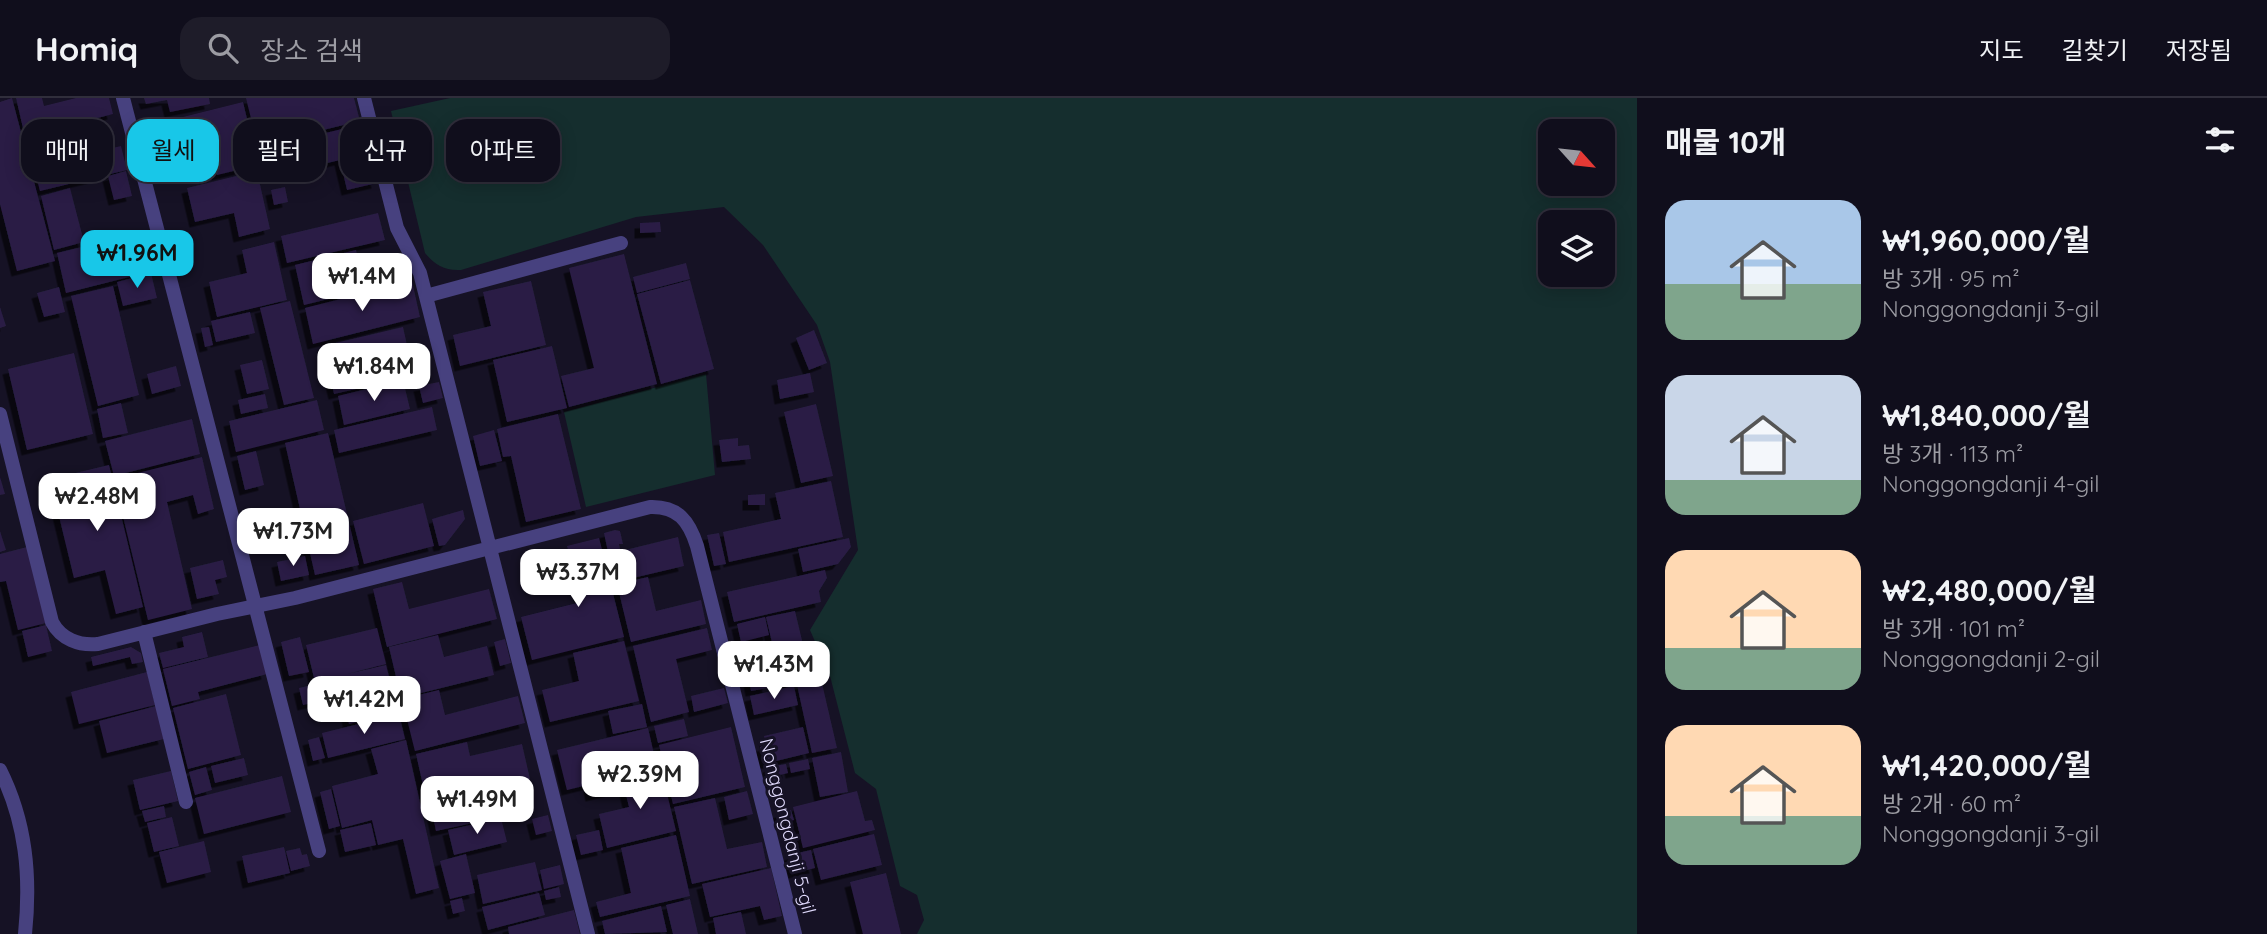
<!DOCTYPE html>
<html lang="ko">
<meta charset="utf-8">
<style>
body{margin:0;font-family:Quicksand,"Noto Sans KR",sans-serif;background:#1e1c29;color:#f1f3f6;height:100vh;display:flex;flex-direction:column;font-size:26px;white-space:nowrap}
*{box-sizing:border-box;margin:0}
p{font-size:23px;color:#9c9ca3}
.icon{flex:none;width:38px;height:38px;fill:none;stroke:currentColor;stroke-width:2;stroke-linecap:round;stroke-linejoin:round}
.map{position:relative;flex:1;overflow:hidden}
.details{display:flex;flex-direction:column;background:#100e1c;width:630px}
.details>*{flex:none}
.top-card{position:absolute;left:21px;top:21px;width:665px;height:63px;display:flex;gap:14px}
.needle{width:46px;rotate:117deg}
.controls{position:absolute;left:1538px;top:21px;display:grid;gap:14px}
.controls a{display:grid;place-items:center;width:77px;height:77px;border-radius:14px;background:#100e1c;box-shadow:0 4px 18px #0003,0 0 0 2px #302e3b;font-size:35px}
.price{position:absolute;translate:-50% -60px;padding:0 16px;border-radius:14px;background:#fff;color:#222;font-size:23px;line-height:46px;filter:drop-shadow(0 2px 4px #0008)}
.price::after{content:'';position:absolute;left:50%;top:42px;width:21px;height:16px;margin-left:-10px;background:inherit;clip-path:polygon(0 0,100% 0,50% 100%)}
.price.current{background:#18c7e8;color:#111}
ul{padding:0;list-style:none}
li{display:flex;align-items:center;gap:21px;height:175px;padding:0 28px}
li span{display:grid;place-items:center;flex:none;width:196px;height:140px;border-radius:21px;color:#555}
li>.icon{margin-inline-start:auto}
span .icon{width:84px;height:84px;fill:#fffc;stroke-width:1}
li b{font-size:30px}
h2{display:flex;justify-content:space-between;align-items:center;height:84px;padding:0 28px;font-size:30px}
.pill{padding:0 24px;border-radius:21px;background:#100e1c;box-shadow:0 4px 18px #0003,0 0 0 2px #302e3b;font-size:24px;line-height:63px}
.pill.current{background:#18c7e8;color:#111}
header{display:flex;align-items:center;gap:42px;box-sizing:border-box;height:98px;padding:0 35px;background:#100e1c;border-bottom:2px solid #302e3b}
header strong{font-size:33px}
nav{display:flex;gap:38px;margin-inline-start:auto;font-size:24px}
.search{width:490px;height:63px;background:#1e1c29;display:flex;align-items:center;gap:18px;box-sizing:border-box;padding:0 24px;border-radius:21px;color:#9c9ca3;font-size:26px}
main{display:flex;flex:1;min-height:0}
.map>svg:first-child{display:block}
</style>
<header>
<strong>Homiq</strong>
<div class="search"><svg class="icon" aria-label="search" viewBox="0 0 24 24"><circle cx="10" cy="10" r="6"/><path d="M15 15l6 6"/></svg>장소 검색</div>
<nav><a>지도</a><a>길찾기</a><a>저장됨</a></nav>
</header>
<main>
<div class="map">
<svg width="1637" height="836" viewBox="0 0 1637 836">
<defs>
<filter id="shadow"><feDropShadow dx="-5.5" dy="5.5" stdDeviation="0" flood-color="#0009"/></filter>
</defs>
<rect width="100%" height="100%" fill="#161225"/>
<path fill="#152e2e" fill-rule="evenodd" d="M 450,0 L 1637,0 L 1637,836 L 917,836 L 924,822 L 917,797 L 900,788 L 876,691 L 855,675 L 830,578 L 810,532 L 858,452 L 830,264 L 817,227 L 763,147 L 724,109 L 636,119 L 461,172 C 445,173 435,167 425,155 L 391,13 ZM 1550,33 L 1603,33 L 1603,86 L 1550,86 ZM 1550,124 L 1603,124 L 1603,177 L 1550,177 Z
M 706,276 L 715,377 L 586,409 L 564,314 Z"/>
<path fill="#291f44" filter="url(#shadow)" d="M 12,0 L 55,163 L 17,173 L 0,106 L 0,4 Z
M 16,0 L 42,0 L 44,8 L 76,0 L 109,0 L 113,16 L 25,39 Z
M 144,0 L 209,0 L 210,6 L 170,14 L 167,2 L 146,6 Z
M 246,0 L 354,0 L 360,23 L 258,48 Z
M 243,4 L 258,67 L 217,77 L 208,38 L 156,50 L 151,27 Z
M 363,26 L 377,85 L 347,92 L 340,62 L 265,80 L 259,51 Z
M 53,36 L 60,63 L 121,48 L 127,72 L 40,93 L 27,42 Z
M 126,73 L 132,98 L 114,102 L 108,78 Z
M 257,73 L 270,131 L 239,139 L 234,115 L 195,124 L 187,90 Z
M 285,89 L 288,104 L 274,107 L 271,92 Z
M 70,90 L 84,144 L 54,152 L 41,98 Z
M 378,115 L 385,142 L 287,165 L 281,138 Z
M 660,124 L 661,134 L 640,135 L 640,125 Z
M 131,137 L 141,176 L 66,195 L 57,155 Z
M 274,144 L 287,202 L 217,219 L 209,184 L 247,175 L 242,152 Z
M 356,152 L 366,192 L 304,207 L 295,167 Z
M 624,156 L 657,286 L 569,309 L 561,278 L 594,270 L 569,170 Z
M 686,165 L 690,181 L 637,195 L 633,179 Z
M 151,175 L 157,200 L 123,208 L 117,184 Z
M 690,182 L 714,271 L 661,286 L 637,196 Z
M 412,183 L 420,219 L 313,246 L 305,210 Z
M 531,183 L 546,247 L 460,268 L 453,237 L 491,228 L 483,194 Z
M 113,188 L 139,297 L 98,308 L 71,198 Z
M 59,189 L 65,214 L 44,219 L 37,195 Z
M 290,203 L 314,300 L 284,307 L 260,210 Z
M 0,209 L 6,228 L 0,230 Z
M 250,214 L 255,235 L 216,244 L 211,223 Z
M 209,229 L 213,247 L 205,249 L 201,230 Z
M 403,229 L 407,247 L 398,250 L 405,280 L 334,296 L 323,248 Z
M 814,232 L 827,265 L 809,272 L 796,240 Z
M 552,248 L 567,310 L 507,324 L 493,262 Z
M 74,255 L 93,336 L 27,352 L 8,271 Z
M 262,262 L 269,291 L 247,296 L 240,267 Z
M 176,268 L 181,288 L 152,296 L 147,276 Z
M 810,275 L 814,294 L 780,301 L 777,282 Z
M 403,282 L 410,311 L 344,327 L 338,298 Z
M 439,284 L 443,300 L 423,305 L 419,288 Z
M 265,296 L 268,310 L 241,316 L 238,302 Z
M 317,302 L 324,332 L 236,354 L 229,323 Z
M 121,305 L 128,335 L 103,340 L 97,311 Z
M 816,306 L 833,378 L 801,385 L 784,314 Z
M 432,309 L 437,332 L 339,355 L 334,332 Z
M 558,316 L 581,411 L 526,424 L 511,358 L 503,359 L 497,331 Z
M 192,321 L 200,356 L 114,378 L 105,343 Z
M 494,332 L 502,363 L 480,368 L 473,338 Z
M 328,335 L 359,467 L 315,477 L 285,345 Z
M 738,340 L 738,348 L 749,347 L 751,361 L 722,364 L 719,342 Z
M 256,353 L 264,387 L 245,392 L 237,358 Z
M 202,359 L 214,411 L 198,416 L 193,397 L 167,404 L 192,511 L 148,522 L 114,381 Z
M 109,367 L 143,509 L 116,516 L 105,472 L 74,480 L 50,381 Z
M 0,379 L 5,396 L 0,397 Z
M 831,383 L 843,439 L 729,464 L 723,434 L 781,421 L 775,395 Z
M 765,396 L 765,407 L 748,407 L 748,397 Z
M 423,405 L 434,448 L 364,466 L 353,423 Z
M 463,412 L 465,421 L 445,447 L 439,448 L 432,421 Z
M 615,432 L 620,433 L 623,446 L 619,446 L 620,451 L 608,454 L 604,435 Z
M 0,433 L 6,452 L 0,454 Z
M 719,435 L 726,466 L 714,468 L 707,437 Z
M 678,439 L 684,468 L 616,484 L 609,456 Z
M 599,440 L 624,539 L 532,562 L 521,519 L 581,504 L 567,448 Z
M 849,440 L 851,449 L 838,466 L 803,474 L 798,451 Z
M 27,449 L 46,525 L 18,532 L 6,483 L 0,484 L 0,456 Z
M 305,458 L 309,477 L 281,483 L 277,464 Z
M 223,462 L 227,479 L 215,482 L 219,496 L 197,501 L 190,470 Z
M 825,472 L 827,480 L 819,493 L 821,504 L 734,524 L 727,494 Z
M 648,479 L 656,513 L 701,502 L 706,526 L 631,544 L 617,486 Z
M 402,484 L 409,511 L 489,491 L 497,521 L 387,549 L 373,491 Z
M 795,513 L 811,580 L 782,587 L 766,519 Z
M 765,519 L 769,537 L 741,544 L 737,526 Z
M 46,527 L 52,553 L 28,559 L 22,533 Z
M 377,530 L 386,566 L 347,576 L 386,567 L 398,614 L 349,626 L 337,578 L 315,584 L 306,547 Z
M 707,530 L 712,552 L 676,561 L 689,614 L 651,624 L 633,548 Z
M 202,534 L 208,559 L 163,570 L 159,555 L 184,549 L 182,539 Z
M 438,537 L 444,559 L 487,548 L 494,577 L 401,600 L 389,549 Z
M 300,539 L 309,574 L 289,578 L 281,544 Z
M 505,541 L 511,565 L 500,568 L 494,544 Z
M 624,543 L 639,603 L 550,624 L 542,592 L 579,583 L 573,555 Z
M 260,547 L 267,576 L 198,594 L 200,601 L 172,608 L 163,571 Z
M 131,549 L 141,555 L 143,564 L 132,566 L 130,559 L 93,568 L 91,559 Z
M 147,574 L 155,607 L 79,626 L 71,594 Z
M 766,578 L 768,590 L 751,593 L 749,582 Z
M 821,581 L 837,650 L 812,655 L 797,587 Z
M 329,583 L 333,600 L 303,607 L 299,590 Z
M 794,588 L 798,607 L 754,617 L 750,598 Z
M 724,590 L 728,605 L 694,614 L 691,598 Z
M 439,592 L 445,617 L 518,598 L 525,625 L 415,653 L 402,601 Z
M 226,596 L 241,657 L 188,671 L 173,610 Z
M 642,606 L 647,629 L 613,636 L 608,613 Z
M 156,608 L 164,641 L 107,655 L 99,623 Z
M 399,616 L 405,641 L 328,660 L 322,635 Z
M 684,621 L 688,638 L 658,645 L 654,628 Z
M 731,629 L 745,689 L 673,706 L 659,647 Z
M 803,629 L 809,655 L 764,666 L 760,649 L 766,647 L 764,638 Z
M 648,630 L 657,670 L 567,692 L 557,652 Z
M 319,639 L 325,660 L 313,663 L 308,642 Z
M 406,642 L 439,790 L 416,796 L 403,741 L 378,747 L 372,722 L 342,730 L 332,688 L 378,676 L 371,651 Z
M 467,644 L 470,658 L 522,646 L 530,681 L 427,705 L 416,656 Z
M 841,654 L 848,694 L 820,699 L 812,660 Z
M 244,660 L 248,677 L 215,685 L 211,668 Z
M 808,661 L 810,671 L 791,675 L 789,665 Z
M 786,666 L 788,675 L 780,677 L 781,689 L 772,690 L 768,669 Z
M 206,669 L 212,692 L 195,697 L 189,674 Z
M 661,671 L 676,733 L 607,750 L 599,716 L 629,709 L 622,680 Z
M 171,673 L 178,703 L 140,712 L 133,682 Z
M 282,678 L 291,714 L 204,736 L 195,700 Z
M 614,682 L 616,692 L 591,698 L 589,688 Z
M 331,691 L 340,728 L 329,731 L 320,694 Z
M 747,693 L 753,716 L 729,722 L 724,699 Z
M 857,693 L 865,723 L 872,722 L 875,732 L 803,750 L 793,709 Z
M 490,695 L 496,720 L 436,733 L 431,708 Z
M 715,700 L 727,751 L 762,744 L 767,769 L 692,786 L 674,709 Z
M 164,708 L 166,719 L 145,724 L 142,713 Z
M 791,712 L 794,722 L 779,726 L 777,715 Z
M 548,717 L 552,733 L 536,737 L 532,721 Z
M 172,719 L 179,748 L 154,754 L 147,725 Z
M 501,720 L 507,744 L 454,757 L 448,732 Z
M 371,725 L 376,747 L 345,754 L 340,732 Z
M 599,732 L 603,752 L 581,757 L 576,737 Z
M 874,736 L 882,767 L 821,782 L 813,751 Z
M 676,737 L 690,798 L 600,819 L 596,804 L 631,795 L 621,750 Z
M 204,743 L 211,774 L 167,785 L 159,754 Z
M 284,749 L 290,775 L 248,785 L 242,758 Z
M 300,750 L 302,757 L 307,756 L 310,768 L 291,773 L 286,753 Z
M 811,752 L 815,770 L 794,775 L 789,757 Z
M 466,756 L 475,795 L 450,801 L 440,763 Z
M 535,764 L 542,792 L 483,806 L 477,777 Z
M 560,767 L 564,786 L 544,791 L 540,772 Z
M 771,770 L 782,818 L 764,822 L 760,808 L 710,819 L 702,786 Z
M 886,775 L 901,836 L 863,836 L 850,784 Z
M 559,789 L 561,799 L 546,802 L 544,793 Z
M 539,795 L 545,817 L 488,832 L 482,809 Z
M 462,800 L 465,813 L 453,816 L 450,803 Z
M 690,801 L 698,836 L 673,836 L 666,807 Z
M 661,808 L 667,834 L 605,836 L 602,823 Z
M 574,812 L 580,836 L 509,836 L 508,829 Z
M 741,814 L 746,836 L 716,836 L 713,820 Z"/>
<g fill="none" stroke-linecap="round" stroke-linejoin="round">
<path stroke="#47417f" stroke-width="14" d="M 123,0 L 319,753
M 364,0 L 397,130 L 420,175 L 588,836
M 426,198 L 621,145
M 0,316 L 52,524 C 61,541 79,548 98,546 L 217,516 L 295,500 L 650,409 C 678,408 689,423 697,448 L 795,836
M 144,534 L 186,704
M 0,672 C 26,724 31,778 25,836"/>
</g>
<g text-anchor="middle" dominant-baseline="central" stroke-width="6" stroke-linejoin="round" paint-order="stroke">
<g font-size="19" fill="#dfd9fb" stroke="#161225">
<text transform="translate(788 728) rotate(76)">Nonggongdanji 5-gil</text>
</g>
</g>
</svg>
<div class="controls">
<a><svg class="needle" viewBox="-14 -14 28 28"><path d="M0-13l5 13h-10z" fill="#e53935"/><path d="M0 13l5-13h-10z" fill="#9c9ca3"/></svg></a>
<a><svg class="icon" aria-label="layers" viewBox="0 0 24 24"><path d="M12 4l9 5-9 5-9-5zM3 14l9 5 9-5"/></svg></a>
</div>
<b class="price current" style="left:137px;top:192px">₩1.96M</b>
<b class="price" style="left:362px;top:215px">₩1.4M</b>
<b class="price" style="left:374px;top:305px">₩1.84M</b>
<b class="price" style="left:97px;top:435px">₩2.48M</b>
<b class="price" style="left:293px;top:470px">₩1.73M</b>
<b class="price" style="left:578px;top:511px">₩3.37M</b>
<b class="price" style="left:774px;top:603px">₩1.43M</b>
<b class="price" style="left:364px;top:638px">₩1.42M</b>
<b class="price" style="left:640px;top:713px">₩2.39M</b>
<b class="price" style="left:477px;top:738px">₩1.49M</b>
<div class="top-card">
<a class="pill">매매</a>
<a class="pill current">월세</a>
<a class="pill">필터</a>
<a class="pill">신규</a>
<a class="pill">아파트</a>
</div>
</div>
<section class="details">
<h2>매물 10개<svg class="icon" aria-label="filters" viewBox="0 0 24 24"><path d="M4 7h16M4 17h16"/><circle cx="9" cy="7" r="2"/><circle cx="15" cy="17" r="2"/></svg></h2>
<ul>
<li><span style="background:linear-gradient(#a9c7e8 60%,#7fa58c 0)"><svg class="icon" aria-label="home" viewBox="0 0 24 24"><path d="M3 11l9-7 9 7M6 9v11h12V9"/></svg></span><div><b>₩1,960,000/월</b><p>방 3개 · 95 m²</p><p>Nonggongdanji 3-gil</p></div></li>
<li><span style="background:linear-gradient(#c9d6e8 75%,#7fa58c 0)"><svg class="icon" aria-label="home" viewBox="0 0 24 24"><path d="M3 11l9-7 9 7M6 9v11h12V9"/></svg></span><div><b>₩1,840,000/월</b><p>방 3개 · 113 m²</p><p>Nonggongdanji 4-gil</p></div></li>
<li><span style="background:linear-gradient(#ffd9b3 70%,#7fa58c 0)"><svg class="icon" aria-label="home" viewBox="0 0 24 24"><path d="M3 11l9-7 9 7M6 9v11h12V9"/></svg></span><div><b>₩2,480,000/월</b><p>방 3개 · 101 m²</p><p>Nonggongdanji 2-gil</p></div></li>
<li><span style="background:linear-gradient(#ffd9b3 65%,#7fa58c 0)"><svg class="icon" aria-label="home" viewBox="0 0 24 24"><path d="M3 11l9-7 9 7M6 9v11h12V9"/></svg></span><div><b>₩1,420,000/월</b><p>방 2개 · 60 m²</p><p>Nonggongdanji 3-gil</p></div></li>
</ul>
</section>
</main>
